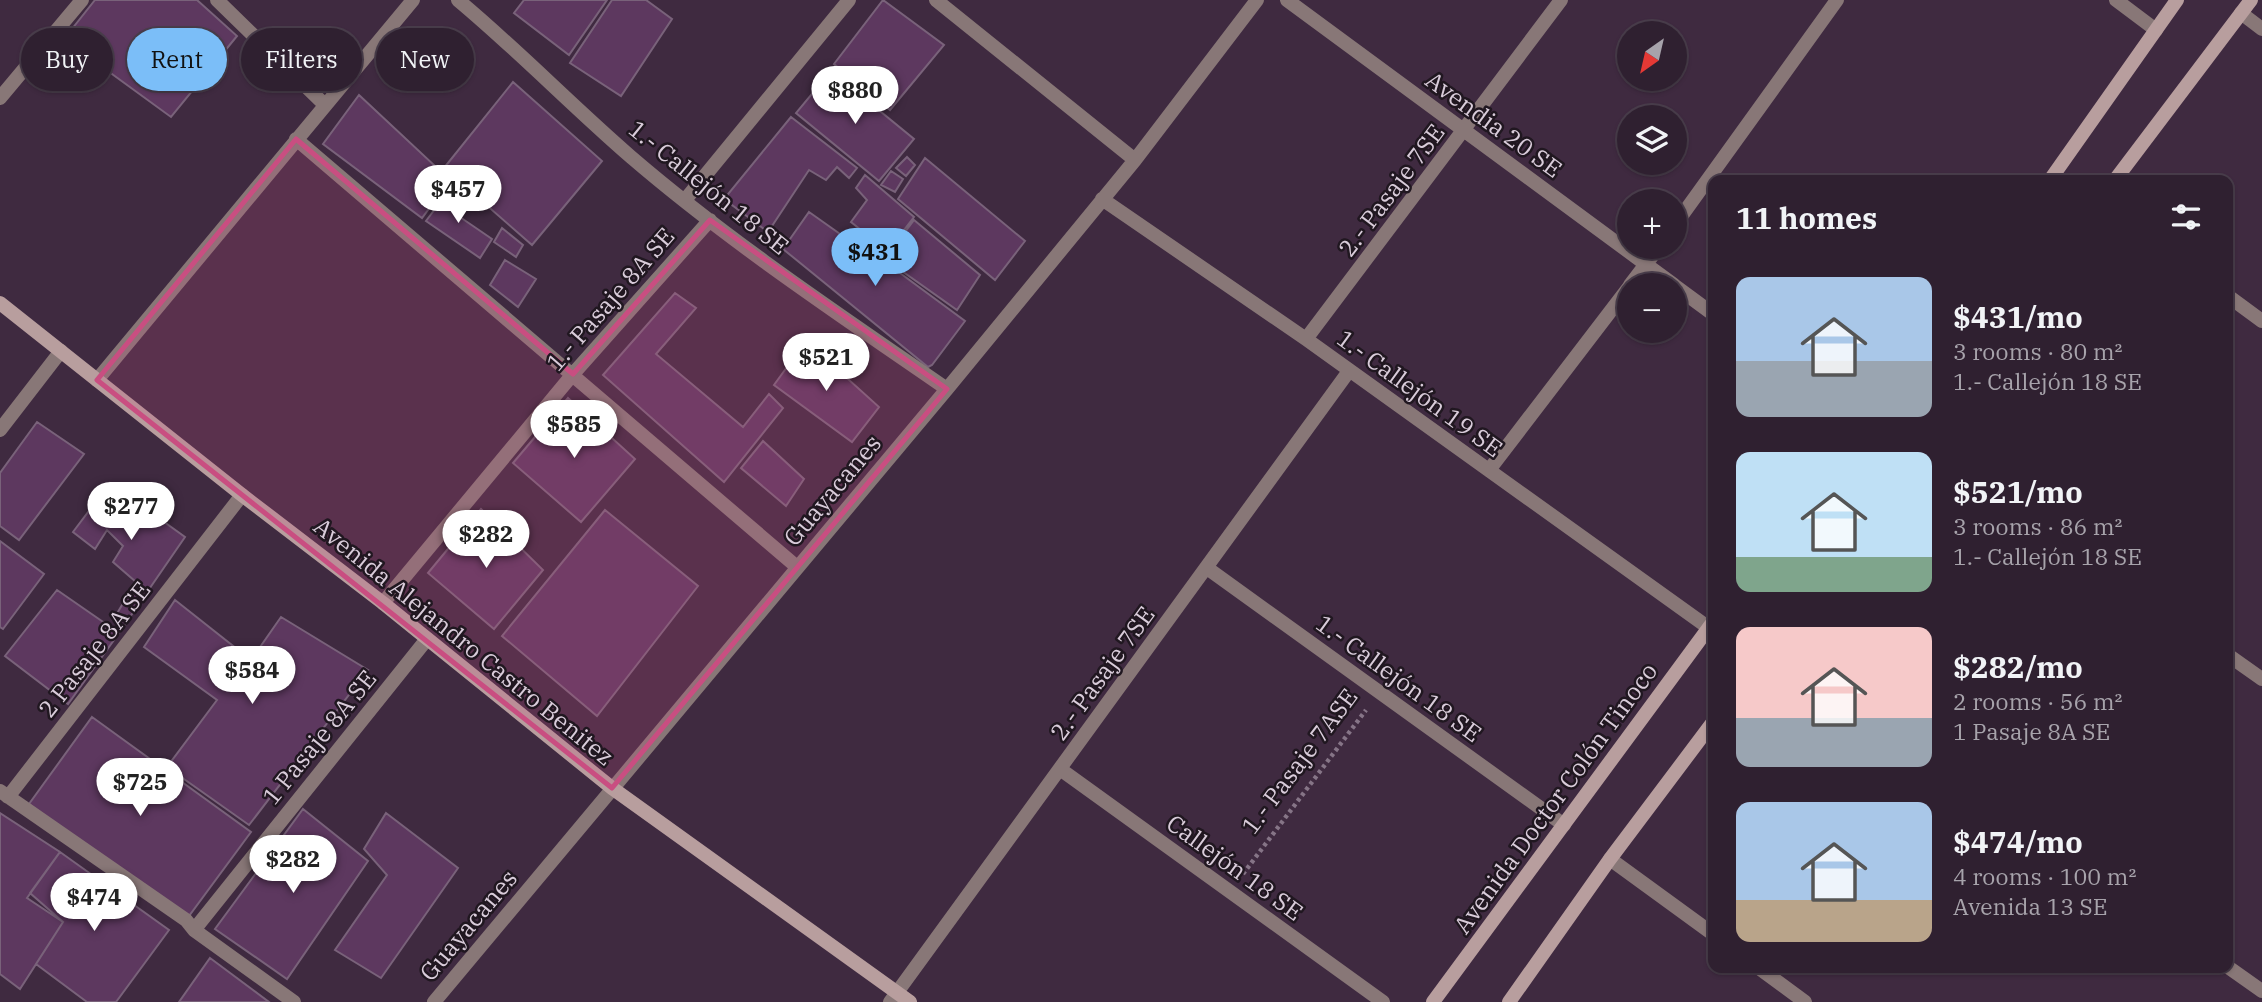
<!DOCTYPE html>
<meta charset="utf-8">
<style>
body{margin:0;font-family:"IBM Plex Serif",serif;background:#372838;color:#f1f3f6;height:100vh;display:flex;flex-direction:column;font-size:26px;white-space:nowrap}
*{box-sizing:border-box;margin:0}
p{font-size:23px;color:#a7a3ab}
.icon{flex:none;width:38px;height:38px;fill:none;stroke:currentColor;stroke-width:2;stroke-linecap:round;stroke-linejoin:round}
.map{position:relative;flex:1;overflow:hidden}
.panel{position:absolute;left:1708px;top:175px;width:525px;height:798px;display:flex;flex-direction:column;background:#2f2030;border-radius:14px;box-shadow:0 2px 5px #0004,0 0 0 2px #4a3e4c}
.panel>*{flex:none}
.guide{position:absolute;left:21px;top:28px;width:665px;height:63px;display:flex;gap:14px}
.needle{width:46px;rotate:214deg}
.tools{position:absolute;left:1617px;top:21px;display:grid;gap:14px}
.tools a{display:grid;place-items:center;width:70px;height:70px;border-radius:50%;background:#2f2030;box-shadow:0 2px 5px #0004,0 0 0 2px #4a3e4c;font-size:35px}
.price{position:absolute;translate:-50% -60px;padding:0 16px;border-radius:24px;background:#fff;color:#222;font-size:23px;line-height:46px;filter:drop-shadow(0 2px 4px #0008)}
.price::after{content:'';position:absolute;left:50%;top:42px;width:21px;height:16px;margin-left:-10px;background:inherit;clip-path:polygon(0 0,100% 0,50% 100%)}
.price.current{background:#7bbef8;color:#111}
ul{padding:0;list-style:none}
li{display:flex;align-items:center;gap:21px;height:175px;padding:0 28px}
li span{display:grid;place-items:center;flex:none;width:196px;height:140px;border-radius:14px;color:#555}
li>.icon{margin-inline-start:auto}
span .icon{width:84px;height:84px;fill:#fffc;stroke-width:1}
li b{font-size:30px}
h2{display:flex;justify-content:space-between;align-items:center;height:84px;padding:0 28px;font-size:30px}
.chip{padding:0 24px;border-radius:32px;background:#2f2030;box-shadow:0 2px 5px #0004,0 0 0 2px #4a3e4c;font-size:24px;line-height:63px}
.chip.current{background:#7bbef8;color:#111}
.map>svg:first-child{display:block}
</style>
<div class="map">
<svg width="2262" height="1002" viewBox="0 0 2262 1002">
<rect width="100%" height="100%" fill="#3f2a40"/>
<path fill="#5d385f" stroke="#79627a" stroke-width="2" d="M 95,0 L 197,0 L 237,36 L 171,117 L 64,39 Z
M 524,0 L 607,0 L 569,55 L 514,13 Z
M 612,0 L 646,0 L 672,19 L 621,96 L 570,63 Z
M 883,0 L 944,45 L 890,110 L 834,64 Z
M 831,71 L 914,139 L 879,181 L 796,113 Z
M 513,82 L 602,161 L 532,245 L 444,168 Z
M 359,95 L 450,180 L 422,218 L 323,144 Z
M 791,117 L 857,168 L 849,178 L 837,167 L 826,180 L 809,170 L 768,232 L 724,199 Z
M 907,157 L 915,165 L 906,176 L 896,168 Z
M 925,158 L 1025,241 L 995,280 L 898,199 Z
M 891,171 L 903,179 L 895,192 L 881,185 Z
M 865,175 L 914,217 L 890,248 L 876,237 L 871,238 L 851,222 L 867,200 L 856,188 Z
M 453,185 L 462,194 L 454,213 L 492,239 L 480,258 L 426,221 Z
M 809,212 L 850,241 L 856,229 L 871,241 L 876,240 L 888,249 L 881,259 L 965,321 L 932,365 L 928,367 L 783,249 Z
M 914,220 L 980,275 L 957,310 L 885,259 Z
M 502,228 L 523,245 L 516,257 L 494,242 Z
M 505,260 L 536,279 L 518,307 L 490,285 Z
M 675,293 L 696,308 L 656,354 L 743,427 L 769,394 L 783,408 L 724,482 L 603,375 Z
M 806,341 L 879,407 L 852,442 L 774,385 Z
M 568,398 L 635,459 L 581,522 L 513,463 Z
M 37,422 L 84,454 L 19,540 L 0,526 L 0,473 Z
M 763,441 L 804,479 L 786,506 L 741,468 Z
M 110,483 L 185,537 L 123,627 L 113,620 L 136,582 L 113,562 L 123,546 L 107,530 L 95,549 L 73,532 Z
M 481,509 L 543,570 L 494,629 L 428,573 Z
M 605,510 L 698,586 L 597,716 L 502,636 Z
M 0,541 L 44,574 L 3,629 L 0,627 Z
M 57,590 L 119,633 L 68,704 L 5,656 Z
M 175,600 L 251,660 L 281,617 L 368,670 L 249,825 L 167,767 L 217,700 L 144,647 Z
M 92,717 L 251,832 L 186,920 L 29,804 Z
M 303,809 L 368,861 L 287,979 L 215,929 Z
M 0,813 L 60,852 L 27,898 L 63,922 L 20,989 L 0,974 Z
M 386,813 L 458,868 L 381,978 L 335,950 L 387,875 L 364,849 Z
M 60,852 L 169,930 L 116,1002 L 87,1002 L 36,964 L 63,922 L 30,893 Z
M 210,958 L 269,1002 L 179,1002 Z"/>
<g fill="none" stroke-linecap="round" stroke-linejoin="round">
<path stroke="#867587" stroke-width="4.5" stroke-dasharray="3.5 3.5" stroke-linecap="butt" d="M 1243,874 L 1366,710"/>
<path stroke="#877" stroke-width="14" d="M 217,0 L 325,105
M 458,0 C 518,50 572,106 631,157 C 730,242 840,315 947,389
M 936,0 L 1135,160
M 1287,0 L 1674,285
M 2116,0 L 2156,30
M 2241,13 L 2262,29
M 0,98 L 82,0
M 296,139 L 797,567
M 1102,199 L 1306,339 L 1709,628
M 685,200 L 849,0
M 1675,225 L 1837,0
M 1630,285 L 1659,247
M 1675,286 L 1713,314
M 2228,296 L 2262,321
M 1306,339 L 1561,0
M 97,380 L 413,0
M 0,430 L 61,351
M 1489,470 L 1629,287
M 1207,568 L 1564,825
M 383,603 L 573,374 L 710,220
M 2228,655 L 2262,679
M 1060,769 L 1383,1002
M 0,791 L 186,920 L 194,930 L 294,1002
M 8,797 L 242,495
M 1610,859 L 1713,934
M 194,930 L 427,639
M 2228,967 L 2262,991
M 1759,968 L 1805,1002
M 434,1002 L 947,389 L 1135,160 L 1257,0
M 890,1002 L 1349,371"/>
<path stroke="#b89e9e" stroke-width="14" d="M 2050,180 L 2177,0
M 2115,180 L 2251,0
M 0,303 L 242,495 L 383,603 L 612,788 L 910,1002
M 1433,1002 L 1713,622
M 1509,1002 L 1610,859 L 1713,722"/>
</g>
<path fill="#c94e81" fill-opacity="0.2" stroke="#c94e81" stroke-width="5" stroke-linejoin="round" d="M 296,139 L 573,374 L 710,220 L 947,389 L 612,788 L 97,380 Z"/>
<g text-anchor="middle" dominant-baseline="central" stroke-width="5" stroke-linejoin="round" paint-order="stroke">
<g font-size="24" fill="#d9ccda" stroke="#201720">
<text transform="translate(1494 124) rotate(36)">Avendia 20 SE</text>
<text transform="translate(709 187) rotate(39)">1.- Callejón 18 SE</text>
<text transform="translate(1391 190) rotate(-53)">2.- Pasaje 7SE</text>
<text transform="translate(610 299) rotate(-49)">1.- Pasaje 8A SE</text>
<text transform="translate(1420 393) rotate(36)">1.- Callejón 19 SE</text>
<text transform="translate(832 490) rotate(-50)">Guayacanes</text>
<text transform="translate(464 641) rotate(39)">Avenida Alejandro Castro Benitez</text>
<text transform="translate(94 649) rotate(-52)">2 Pasaje 8A SE</text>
<text transform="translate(1102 673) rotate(-54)">2.- Pasaje 7SE</text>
<text transform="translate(1399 678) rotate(36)">1.- Callejón 18 SE</text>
<text transform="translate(319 737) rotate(-51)">1 Pasaje 8A SE</text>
<text transform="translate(1299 761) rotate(-53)">1.- Pasaje 7ASE</text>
<text transform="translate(1555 798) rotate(-54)">Avenida Doctor Colón Tinoco</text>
<text transform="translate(1235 867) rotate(36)">Callejón 18 SE</text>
<text transform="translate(468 925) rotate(-50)">Guayacanes</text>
</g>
</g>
</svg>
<div class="tools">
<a><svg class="needle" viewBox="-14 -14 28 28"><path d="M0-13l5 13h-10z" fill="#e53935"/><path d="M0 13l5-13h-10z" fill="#a7a3ab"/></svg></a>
<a><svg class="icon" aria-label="layers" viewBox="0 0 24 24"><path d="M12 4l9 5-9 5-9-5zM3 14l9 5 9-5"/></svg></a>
<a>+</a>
<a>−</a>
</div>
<b class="price" style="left:855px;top:126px">$880</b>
<b class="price" style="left:458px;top:225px">$457</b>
<b class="price current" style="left:875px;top:288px">$431</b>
<b class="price" style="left:826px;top:393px">$521</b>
<b class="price" style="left:574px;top:460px">$585</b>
<b class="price" style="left:131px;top:542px">$277</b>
<b class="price" style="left:486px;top:570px">$282</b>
<b class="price" style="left:252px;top:706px">$584</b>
<b class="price" style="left:140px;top:818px">$725</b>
<b class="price" style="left:293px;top:895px">$282</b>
<b class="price" style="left:94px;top:933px">$474</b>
<div class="guide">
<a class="chip">Buy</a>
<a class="chip current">Rent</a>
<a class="chip">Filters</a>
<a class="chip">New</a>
</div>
<section class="panel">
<h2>11 homes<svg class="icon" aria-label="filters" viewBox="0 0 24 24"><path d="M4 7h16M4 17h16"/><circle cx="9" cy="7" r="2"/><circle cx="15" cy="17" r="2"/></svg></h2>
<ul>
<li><span style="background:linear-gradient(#a9c7e8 60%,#9aa5b1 0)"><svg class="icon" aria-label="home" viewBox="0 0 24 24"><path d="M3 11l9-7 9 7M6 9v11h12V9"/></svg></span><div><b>$431/mo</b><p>3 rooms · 80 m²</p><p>1.- Callejón 18 SE</p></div></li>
<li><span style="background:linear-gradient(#bfe0f5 75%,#7fa58c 0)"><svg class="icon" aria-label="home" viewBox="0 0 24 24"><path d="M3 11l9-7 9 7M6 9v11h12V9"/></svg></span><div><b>$521/mo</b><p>3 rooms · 86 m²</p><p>1.- Callejón 18 SE</p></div></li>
<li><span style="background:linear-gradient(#f6c9c9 65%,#9aa5b1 0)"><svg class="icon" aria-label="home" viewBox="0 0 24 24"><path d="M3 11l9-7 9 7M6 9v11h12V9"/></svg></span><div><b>$282/mo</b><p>2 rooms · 56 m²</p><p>1 Pasaje 8A SE</p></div></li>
<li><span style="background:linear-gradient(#a9c7e8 70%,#b9a48a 0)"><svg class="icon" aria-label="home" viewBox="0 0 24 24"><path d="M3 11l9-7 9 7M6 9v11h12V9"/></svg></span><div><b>$474/mo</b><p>4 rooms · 100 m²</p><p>Avenida 13 SE</p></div></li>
</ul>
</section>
</div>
